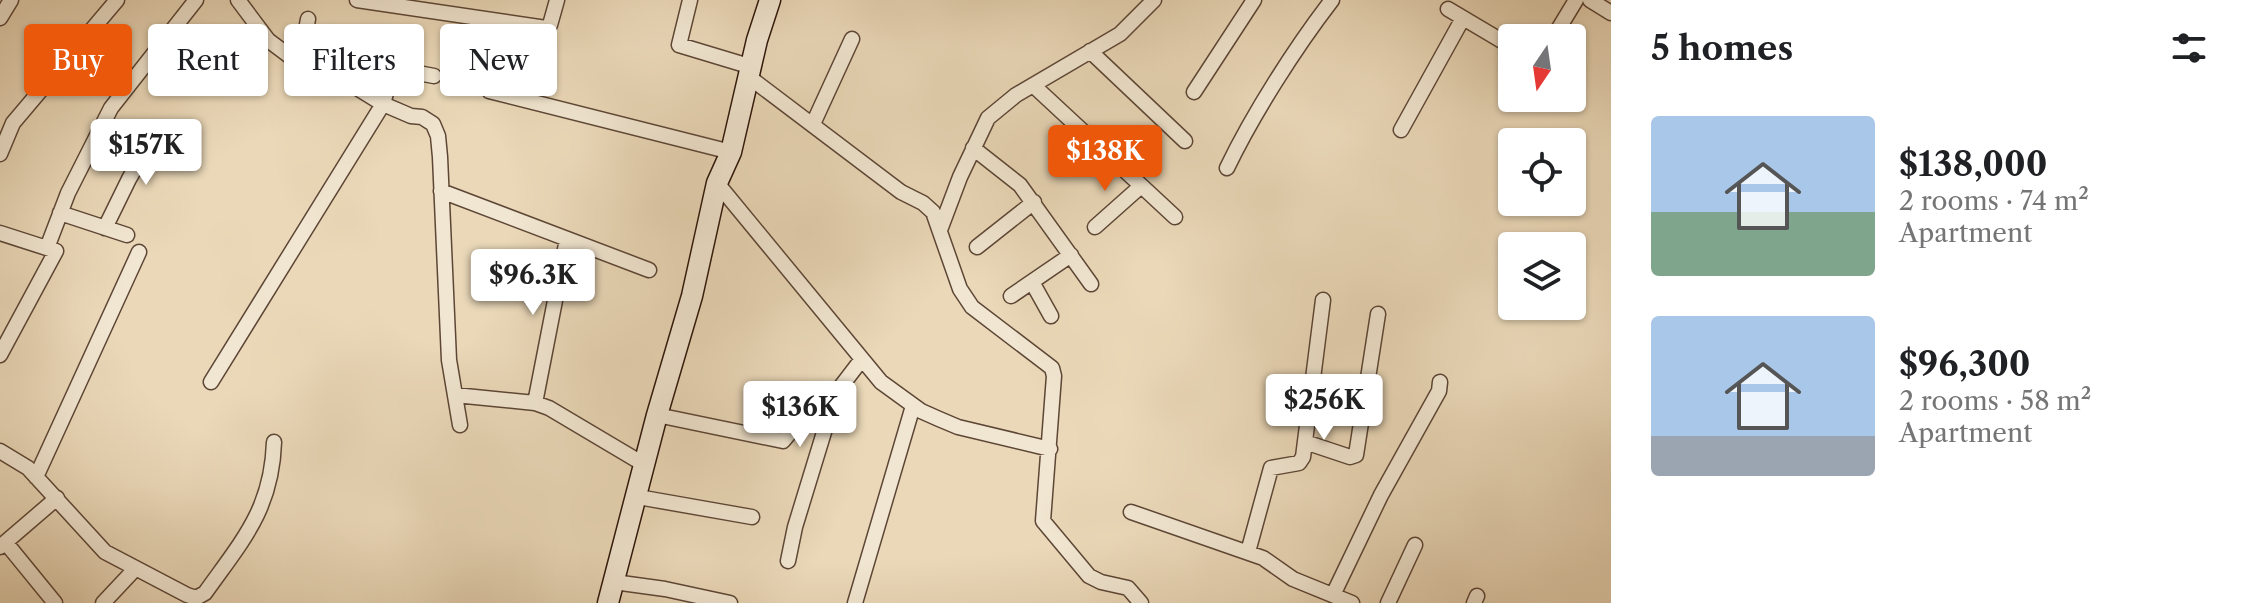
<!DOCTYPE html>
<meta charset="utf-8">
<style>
body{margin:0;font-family:"Libre Caslon Text",serif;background:#f6f6f6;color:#202124;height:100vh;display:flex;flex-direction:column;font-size:30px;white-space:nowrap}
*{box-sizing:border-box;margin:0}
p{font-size:26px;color:#757577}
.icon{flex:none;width:44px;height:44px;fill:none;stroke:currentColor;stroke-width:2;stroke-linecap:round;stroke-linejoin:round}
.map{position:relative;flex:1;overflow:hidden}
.panel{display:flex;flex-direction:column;background:#fff;width:640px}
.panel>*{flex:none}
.guide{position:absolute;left:24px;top:24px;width:760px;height:72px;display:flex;gap:16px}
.needle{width:52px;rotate:193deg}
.fabs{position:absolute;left:1498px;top:24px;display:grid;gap:16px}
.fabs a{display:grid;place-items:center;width:88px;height:88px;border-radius:8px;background:#fff;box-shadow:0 2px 6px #0004;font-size:40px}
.price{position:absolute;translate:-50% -68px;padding:0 18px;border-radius:8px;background:#fff;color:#222;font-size:26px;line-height:52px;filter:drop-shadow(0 2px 4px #0008)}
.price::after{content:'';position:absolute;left:50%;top:48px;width:24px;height:18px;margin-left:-12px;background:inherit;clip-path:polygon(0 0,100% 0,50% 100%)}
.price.active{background:#ea580c;color:#fff}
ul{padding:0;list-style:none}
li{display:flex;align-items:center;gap:24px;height:200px;padding:0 40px}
li span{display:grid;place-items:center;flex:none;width:224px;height:160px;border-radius:8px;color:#555}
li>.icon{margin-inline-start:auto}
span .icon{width:96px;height:96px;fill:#fffc;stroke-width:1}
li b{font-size:34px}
h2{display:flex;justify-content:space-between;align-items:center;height:96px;padding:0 40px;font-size:34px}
.chip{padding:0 28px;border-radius:8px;background:#fff;box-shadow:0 2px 6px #0004;font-size:28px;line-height:72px}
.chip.active{background:#ea580c;color:#fff}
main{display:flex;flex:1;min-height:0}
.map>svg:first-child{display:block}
</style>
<main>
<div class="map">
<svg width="1611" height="603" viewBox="0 0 1611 603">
<rect width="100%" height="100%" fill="#ead8b8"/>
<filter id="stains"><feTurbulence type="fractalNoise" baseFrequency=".0025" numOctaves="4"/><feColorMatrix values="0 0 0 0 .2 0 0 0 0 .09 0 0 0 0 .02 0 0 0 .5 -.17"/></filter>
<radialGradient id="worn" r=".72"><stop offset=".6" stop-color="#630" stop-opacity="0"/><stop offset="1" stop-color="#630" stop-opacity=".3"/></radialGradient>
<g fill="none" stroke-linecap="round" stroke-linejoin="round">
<defs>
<path id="street" d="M 238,0 L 268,40 L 300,64 L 336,75 L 383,104 L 411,116 L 422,117 L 433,124 L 438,136 L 440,157 L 449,360 L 460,425
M 357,0 L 546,28 L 550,25 L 557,0
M 690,0 L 679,45 L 752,67
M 1590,0 L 1611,13
M 1448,9 L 1512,47
M 0,18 L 11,0
M 1553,38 L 1576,0
M 1090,51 L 1185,141
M 360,62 L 434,76
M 300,64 L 308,19
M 749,77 L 901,192 L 923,203 L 933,212 L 960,289 L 972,307 L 1052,368 L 1054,376 L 1043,521 L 1089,576 L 1101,582 L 1128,588 L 1141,603
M 1034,86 L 1175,217
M 489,91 L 731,152
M 1194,92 L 1254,0
M 813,124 L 852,39
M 1401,130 L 1463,18
M 98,133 L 153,160
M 973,148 L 1020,185 L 1091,284
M 0,154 L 13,123 L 117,0
M 1227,168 C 1253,114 1295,48 1332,0
M 717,183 L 881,382 L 921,411 L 939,419 L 958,427 L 1050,449
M 441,191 L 649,270
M 60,213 L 127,235
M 1095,227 L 1140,187
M 105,228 L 129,179 L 157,130
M 940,230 L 960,177 L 988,118 L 1016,95 L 1120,34 L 1154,0
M 0,233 L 56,251 L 0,355
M 977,247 L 1034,202
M 47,248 L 68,193 L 111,108 L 196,0
M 1032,282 L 1051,316
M 1011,296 L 1071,255
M 211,382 L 383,104 L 393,68
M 455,395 L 535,403 L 549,408 L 645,465
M 535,403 L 567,239
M 657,415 L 783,441 L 808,411 L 836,393
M 1305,442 L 1350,457 L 1356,455 L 1378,314
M 0,451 L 28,468 L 105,552 L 187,595 L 196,598 L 205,593 C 242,541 272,509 274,442
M 36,477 L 139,252
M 638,497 L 752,517
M 1131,512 L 1263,558 L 1293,579 L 1352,603
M 6,543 L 55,603
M 0,547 L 57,498
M 1248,552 L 1271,468 L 1299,463 L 1303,457 L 1323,300
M 788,561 L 795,527 L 836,393 L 862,359
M 614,582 L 665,589 L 730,603
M 1333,595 L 1381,495 L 1439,391 L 1440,382
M 103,603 L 135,569
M 855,603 L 913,406
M 1388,603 L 1415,545
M 1474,603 L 1477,596"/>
<path id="secondary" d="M 608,603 L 657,415 L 692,296 L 717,183 L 731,152 L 757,40 L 770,0"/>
</defs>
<use href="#street" stroke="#5d4636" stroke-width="17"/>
<use href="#secondary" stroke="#2e150b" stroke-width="23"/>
<use href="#street" stroke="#f1e6d1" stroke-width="14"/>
<use href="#secondary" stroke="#f1e6d1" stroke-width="20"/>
</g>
<rect width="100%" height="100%" filter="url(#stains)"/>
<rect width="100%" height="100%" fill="url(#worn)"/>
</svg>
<div class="fabs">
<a><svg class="needle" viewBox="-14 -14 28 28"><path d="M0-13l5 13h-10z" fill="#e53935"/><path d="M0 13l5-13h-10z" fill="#757577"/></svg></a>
<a><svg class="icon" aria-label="locate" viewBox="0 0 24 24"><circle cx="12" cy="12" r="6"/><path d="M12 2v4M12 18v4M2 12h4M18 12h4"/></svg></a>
<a><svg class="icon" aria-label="layers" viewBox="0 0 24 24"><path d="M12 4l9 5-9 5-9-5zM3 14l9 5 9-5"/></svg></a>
</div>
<b class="price" style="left:146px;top:187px">$157K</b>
<b class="price active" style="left:1105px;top:193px">$138K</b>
<b class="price" style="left:533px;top:317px">$96.3K</b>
<b class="price" style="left:1324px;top:442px">$256K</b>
<b class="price" style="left:800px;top:449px">$136K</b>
<div class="guide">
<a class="chip active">Buy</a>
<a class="chip">Rent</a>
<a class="chip">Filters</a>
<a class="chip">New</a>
</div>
</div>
<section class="panel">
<h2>5 homes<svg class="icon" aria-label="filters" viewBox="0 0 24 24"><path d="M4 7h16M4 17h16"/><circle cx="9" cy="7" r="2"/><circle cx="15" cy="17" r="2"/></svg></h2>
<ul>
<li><span style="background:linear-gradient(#a9c7e8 60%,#7fa58c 0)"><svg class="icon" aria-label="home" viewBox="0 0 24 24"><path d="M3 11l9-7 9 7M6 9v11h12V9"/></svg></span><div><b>$138,000</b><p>2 rooms · 74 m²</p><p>Apartment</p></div></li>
<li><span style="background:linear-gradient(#a9c7e8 75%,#9aa5b1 0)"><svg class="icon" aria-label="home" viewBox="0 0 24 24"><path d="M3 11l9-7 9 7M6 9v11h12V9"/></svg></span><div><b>$96,300</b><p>2 rooms · 58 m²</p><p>Apartment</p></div></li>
</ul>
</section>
</main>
